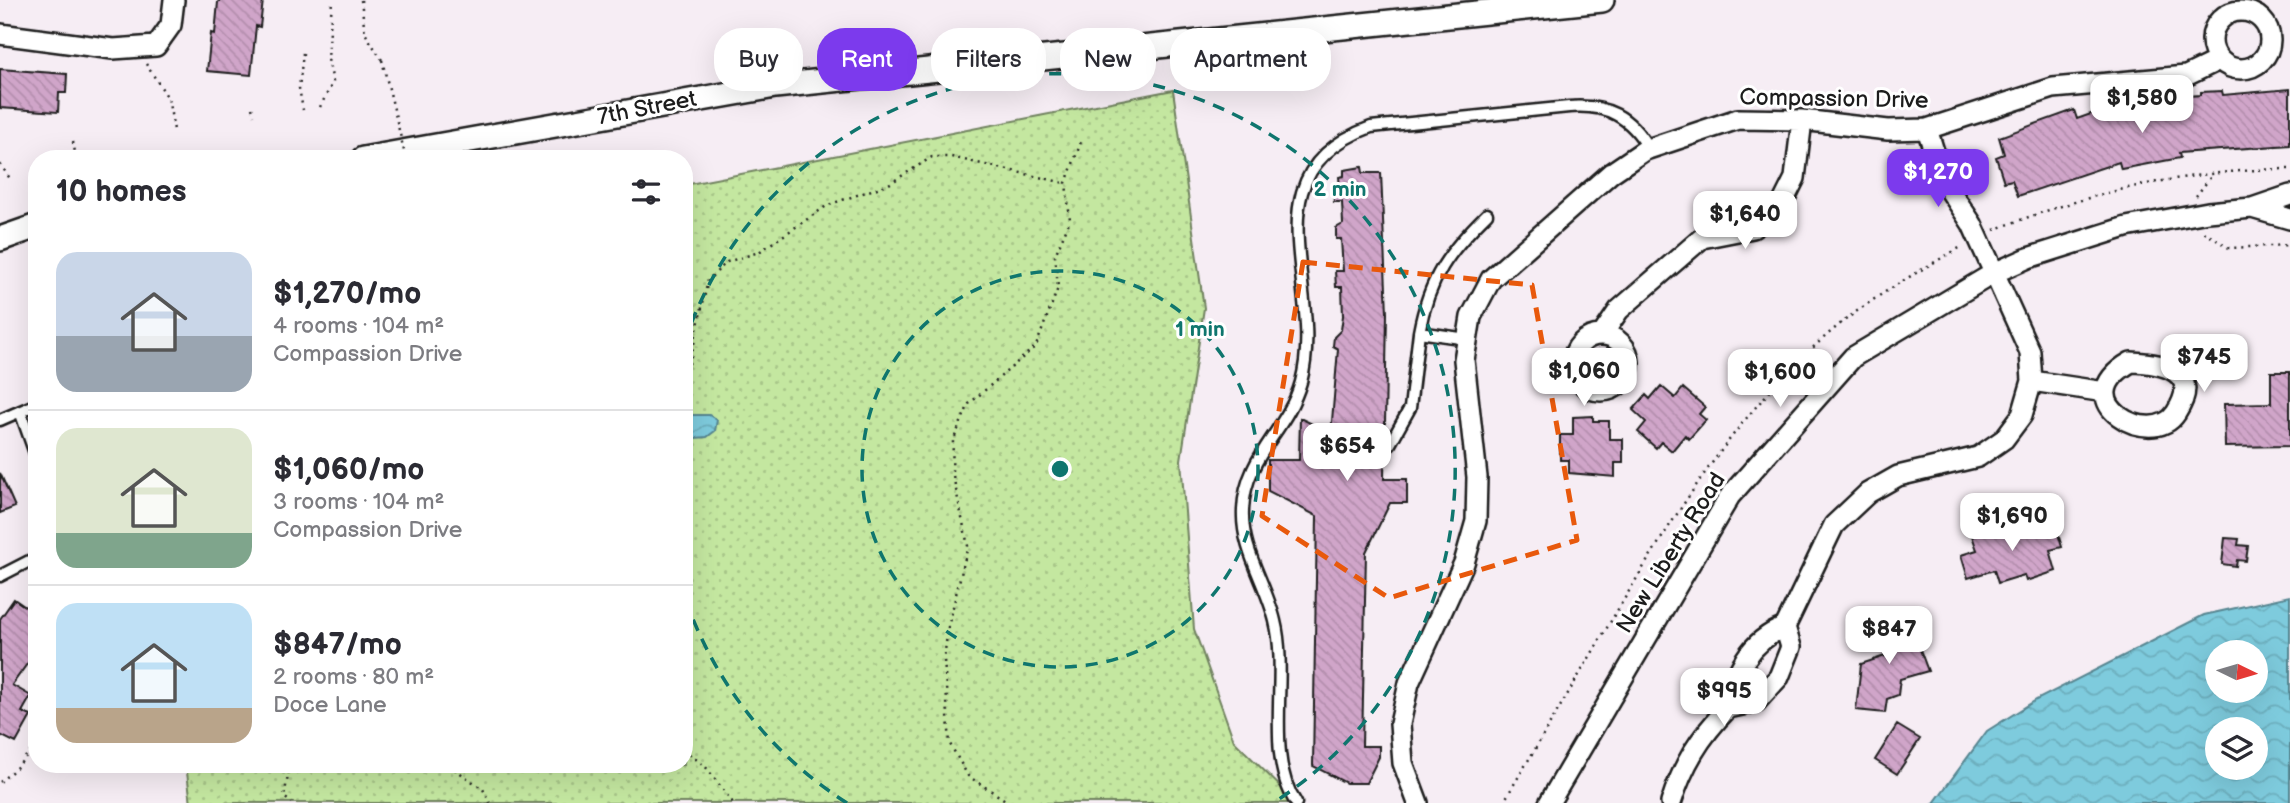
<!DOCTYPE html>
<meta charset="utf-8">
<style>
body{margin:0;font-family:"Balsamiq Sans",sans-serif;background:#f7f7f7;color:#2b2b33;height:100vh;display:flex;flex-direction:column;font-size:26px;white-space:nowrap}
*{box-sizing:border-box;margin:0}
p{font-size:23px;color:#7c7c81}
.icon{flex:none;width:38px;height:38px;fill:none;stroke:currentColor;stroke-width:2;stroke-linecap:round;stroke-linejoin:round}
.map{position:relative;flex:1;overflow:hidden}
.details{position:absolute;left:28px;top:150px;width:665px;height:623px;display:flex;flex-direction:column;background:#fff;border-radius:28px;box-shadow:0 7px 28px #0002}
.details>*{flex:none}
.banner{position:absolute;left:714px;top:28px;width:665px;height:63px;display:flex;gap:14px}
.needle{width:46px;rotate:95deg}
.buttons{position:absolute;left:2205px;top:640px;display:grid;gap:14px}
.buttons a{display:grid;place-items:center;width:63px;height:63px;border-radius:50%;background:#fff;box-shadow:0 7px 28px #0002;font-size:35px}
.price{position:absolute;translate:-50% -60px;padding:0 16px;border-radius:14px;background:#fff;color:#222;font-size:23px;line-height:46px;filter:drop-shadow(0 2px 4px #0008)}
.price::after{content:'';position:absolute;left:50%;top:42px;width:21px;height:16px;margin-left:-10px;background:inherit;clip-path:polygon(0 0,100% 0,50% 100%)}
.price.on{background:#7c3aed;color:#fff}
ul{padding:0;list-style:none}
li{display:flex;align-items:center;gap:21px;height:175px;padding:0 28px}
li+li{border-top:2px solid #e1e1e2}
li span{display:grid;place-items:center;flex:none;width:196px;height:140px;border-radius:21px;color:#555}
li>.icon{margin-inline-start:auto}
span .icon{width:84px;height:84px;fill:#fffc;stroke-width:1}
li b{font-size:30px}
h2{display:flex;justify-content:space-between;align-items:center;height:84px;padding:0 28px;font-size:30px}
.tag{padding:0 24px;border-radius:28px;background:#fff;box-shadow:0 7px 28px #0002;font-size:24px;line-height:63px}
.tag.on{background:#7c3aed;color:#fff}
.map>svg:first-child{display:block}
</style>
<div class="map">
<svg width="2290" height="803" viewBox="0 0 2290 803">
<defs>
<pattern id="grass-dots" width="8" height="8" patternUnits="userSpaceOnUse" patternTransform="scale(1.75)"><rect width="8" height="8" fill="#c4e7a0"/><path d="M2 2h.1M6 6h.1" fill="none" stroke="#a8c689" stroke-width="1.8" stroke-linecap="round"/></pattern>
<pattern id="water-waves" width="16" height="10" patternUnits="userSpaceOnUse" patternTransform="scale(1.75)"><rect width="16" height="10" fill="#7ecbdd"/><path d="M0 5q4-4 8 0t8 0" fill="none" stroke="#6caebd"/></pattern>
<pattern id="building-back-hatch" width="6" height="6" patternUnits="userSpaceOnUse" patternTransform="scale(1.75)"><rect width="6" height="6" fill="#d0a5c9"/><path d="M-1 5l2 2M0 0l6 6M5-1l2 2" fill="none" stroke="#b28dac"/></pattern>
</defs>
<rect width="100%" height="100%" fill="#f6edf4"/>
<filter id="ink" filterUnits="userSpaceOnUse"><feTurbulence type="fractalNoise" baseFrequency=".0143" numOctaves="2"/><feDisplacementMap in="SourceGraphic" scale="14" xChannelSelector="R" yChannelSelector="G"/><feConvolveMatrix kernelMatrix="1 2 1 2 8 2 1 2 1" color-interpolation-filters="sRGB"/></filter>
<g filter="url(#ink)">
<path fill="url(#grass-dots)" stroke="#70825e" stroke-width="2" d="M 1173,90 L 1204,308 L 1181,460 L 1194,629 L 1234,741 L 1297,803 L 191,803 L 186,765 L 684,765 L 684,185 Z"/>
<path fill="url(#water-waves)" stroke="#578590" stroke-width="2" fill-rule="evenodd" d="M 684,408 L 691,415 L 709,415 L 717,420 L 715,431 L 707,437 L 684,439 Z
M 2290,596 L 2290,803 L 1934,803 L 1987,731 L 2036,700 L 2204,615 ZM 2217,653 L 2256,653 L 2256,691 L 2217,691 ZM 2217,730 L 2256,730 L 2256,768 L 2217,768 Z"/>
<path fill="url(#building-back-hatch)" stroke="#1c1c1c" stroke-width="2" d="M 221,0 L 263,0 L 260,27 L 256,26 L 251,75 L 207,71 L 211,33 L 215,34 L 218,2 Z
M 0,69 L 67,74 L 66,93 L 59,93 L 58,112 L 0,108 Z
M 2290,89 L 2290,145 L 2179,153 L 2180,158 L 2121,169 L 2119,162 L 2018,196 L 2012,180 L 2004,182 L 1996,157 L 2004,154 L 1999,137 L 2074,110 L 2077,119 L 2122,103 L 2122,100 L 2142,99 L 2142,102 L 2189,99 L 2188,96 L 2201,95 L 2201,92 L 2222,91 L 2223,95 Z
M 1362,167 L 1363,173 L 1381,173 L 1387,313 L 1384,479 L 1407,479 L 1407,503 L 1390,503 L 1366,552 L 1362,746 L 1379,746 L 1379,757 L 1366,783 L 1346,783 L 1313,766 L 1317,516 L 1268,491 L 1268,460 L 1299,460 L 1300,418 L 1331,433 L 1338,349 L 1333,346 L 1334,337 L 1341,330 L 1343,316 L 1342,287 L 1336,287 L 1335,271 L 1343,271 L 1341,239 L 1336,239 L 1336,228 L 1343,224 L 1342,202 L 1334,202 L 1333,190 L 1340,187 L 1339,177 L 1344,176 L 1344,170 Z
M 2271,372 L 2290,372 L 2290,446 L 2225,447 L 2224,404 L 2271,403 Z
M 1661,386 L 1675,398 L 1683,388 L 1705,407 L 1699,414 L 1706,420 L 1689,439 L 1685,435 L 1672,451 L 1661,442 L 1656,448 L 1638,432 L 1646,422 L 1633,410 L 1646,395 L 1650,399 Z
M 1593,416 L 1593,421 L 1609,421 L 1609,439 L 1623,439 L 1623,463 L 1615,463 L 1615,477 L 1569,473 L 1569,460 L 1560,460 L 1560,435 L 1573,435 L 1573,417 Z
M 0,473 L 15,507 L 0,513 Z
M 1992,523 L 1996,534 L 2022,525 L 2024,534 L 2055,524 L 2062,547 L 2050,550 L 2056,571 L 2026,581 L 2024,575 L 1998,583 L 1994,570 L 1968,578 L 1961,555 L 1977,550 L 1970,530 Z
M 2225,538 L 2239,539 L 2238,545 L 2248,546 L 2246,561 L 2237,560 L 2236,566 L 2222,564 Z
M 14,599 L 37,615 L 37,650 L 12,685 L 31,696 L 22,712 L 31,716 L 16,743 L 0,735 L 0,619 Z
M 1899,612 L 1908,638 L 1916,639 L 1928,671 L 1900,679 L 1898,695 L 1887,699 L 1885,713 L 1856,710 L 1861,664 L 1888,655 L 1876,620 Z
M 1897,725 L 1920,739 L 1897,774 L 1875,760 Z"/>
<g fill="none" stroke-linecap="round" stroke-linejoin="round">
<defs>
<path id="service" d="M 1467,339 L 1419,332 C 1429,278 1449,251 1487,214
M 20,411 L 37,459
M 0,420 L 37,404
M 1390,444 L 1410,408 L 1419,332
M 0,576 L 37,557
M 1296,803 C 1264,755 1289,676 1275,621 C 1266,583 1241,550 1243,510 C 1245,455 1287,432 1301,382 C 1327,289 1243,174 1371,127 L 1569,107 C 1607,104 1630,116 1649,149"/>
<path id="minor" d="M2212 40a29 29 0 1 1 58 0a29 29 0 1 1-58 0Z
M 0,34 L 113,49 L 156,46 L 171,25 L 174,0
M 2252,208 L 2290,219
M 1602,335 L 1619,310 L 1702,238 L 1753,228 L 1779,210 L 1795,178 L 1802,120
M1573 363a28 28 0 1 1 56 0a28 28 0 1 1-56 0Z
M 2131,362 C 2163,363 2203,371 2176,413 C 2152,450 2063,401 2131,362 Z
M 2032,381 L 2105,392
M 1785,627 C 1749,641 1735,671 1728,708 L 1756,702 L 1779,677 L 1791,647 L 1785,627 L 1834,525 L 1868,493 L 1898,476 L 1978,457 L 2004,439 L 2022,415 L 2032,381 L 2030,352 L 1972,224 L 1943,180 L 1927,129
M 1418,803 L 1403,763 L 1400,724 L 1409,683 L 1464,563 L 1476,521 L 1477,477 L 1464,360 L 1471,317 L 1491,279 L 1611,173 L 1645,150 L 1738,119 L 1802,120 L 1888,130 L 1927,129 L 2053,88 L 2186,76 L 2219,60
M 1549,803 L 1730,496 L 1853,357 L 1994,273 L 2028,258 L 2126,227 L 2208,212 L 2252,208 L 2290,195
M 1671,803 C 1683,764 1700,737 1728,708"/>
<path id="tertiary" d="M 363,159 L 775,86 L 1602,0
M 0,239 L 37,226"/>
</defs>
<use href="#service" stroke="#1c1c1c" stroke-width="15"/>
<use href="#minor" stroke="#1c1c1c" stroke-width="24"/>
<use href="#tertiary" stroke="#1c1c1c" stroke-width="28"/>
<path stroke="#1c1c1c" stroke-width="2.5" stroke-dasharray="2 5" stroke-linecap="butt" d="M 361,0 L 365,33 L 382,60
M 303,53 L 299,88 L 303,110
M 146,64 L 168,98 L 174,130
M 320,107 L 333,82 L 328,59 L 332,0
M 252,108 L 254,115
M 73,142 L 76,157
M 0,164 L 11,180
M 2196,196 L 2213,174
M 1994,230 C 2090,192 2186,170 2290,169
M 2204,232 L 2229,248 L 2290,245
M 684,369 L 690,362 L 708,280 L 727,262 L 759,252 L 828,205 L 889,184 L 932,157 L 951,157 L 1065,183
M 684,750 L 705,766 L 733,803
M 290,765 L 284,797 L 292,803
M 449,765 L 483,789 L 490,803
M 0,782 L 18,766 L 37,743
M 1010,803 L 968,776 L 950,744 L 944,659 L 948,627 L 968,546 L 952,471 L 953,441 L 969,404 L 1036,346 L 1058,288 L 1055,255 L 1070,220 L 1066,183 L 1082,139
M 1503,803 C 1541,739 1579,675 1617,611 C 1679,508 1740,408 1833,330 C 1872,297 1919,271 1963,246"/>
<use href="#service" stroke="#fff" stroke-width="10"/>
<use href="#minor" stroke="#fff" stroke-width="19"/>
<use href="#tertiary" stroke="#fff" stroke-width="23"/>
<path stroke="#1c1c1c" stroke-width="2.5" stroke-dasharray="2 5" stroke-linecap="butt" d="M 382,60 L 406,159"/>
</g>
</g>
<path fill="none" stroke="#e8590c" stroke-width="5" stroke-dasharray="14 9" stroke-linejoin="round" d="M 1303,262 L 1532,285 L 1577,540 L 1389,598 L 1262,516 Z"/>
<g fill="none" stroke="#0f766e" stroke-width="3.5" stroke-dasharray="12 9">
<circle cx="1060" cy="469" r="198"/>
<path d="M847 803A396 396 0 0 1 684 595M684 343A396 396 0 1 1 1273 803"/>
</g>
<g text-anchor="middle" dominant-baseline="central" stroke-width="6" stroke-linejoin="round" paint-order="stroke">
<g font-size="23" fill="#1c1c1c" stroke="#fff">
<text transform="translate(1834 99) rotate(1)">Compassion Drive</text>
<text transform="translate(647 108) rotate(-11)">7th Street</text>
<text transform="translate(1671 553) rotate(-58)">New Liberty Road</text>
</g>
</g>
<circle cx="1060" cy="469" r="10" fill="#0f766e" stroke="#fff" stroke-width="3.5"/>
<g font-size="21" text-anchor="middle" font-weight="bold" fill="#0f766e" stroke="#fff" stroke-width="6" stroke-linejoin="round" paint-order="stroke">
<text x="1340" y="196">2 min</text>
<text x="1200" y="336">1 min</text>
</g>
</svg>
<div class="buttons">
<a><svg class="needle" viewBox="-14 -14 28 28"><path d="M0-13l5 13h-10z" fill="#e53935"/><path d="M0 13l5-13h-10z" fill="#7c7c81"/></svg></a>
<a><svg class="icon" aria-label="layers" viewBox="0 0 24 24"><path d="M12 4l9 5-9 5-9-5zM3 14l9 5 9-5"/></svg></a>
</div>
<b class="price" style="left:2142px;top:135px">$1,580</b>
<b class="price on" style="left:1938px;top:209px">$1,270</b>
<b class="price" style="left:1745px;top:251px">$1,640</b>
<b class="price" style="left:2204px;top:394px">$745</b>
<b class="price" style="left:1584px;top:408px">$1,060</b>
<b class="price" style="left:1780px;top:409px">$1,600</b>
<b class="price" style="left:1347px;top:483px">$654</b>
<b class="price" style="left:2012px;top:553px">$1,690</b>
<b class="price" style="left:1889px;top:666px">$847</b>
<b class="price" style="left:1724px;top:728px">$995</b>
<div class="banner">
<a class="tag">Buy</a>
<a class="tag on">Rent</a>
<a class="tag">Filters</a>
<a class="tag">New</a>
<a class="tag">Apartment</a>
</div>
<section class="details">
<h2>10 homes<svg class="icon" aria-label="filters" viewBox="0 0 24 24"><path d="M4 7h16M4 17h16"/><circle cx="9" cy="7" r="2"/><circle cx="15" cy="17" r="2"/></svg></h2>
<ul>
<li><span style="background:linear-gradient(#c9d6e8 60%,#9aa5b1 0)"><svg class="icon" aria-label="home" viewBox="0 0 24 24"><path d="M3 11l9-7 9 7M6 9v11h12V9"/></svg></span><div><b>$1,270/mo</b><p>4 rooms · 104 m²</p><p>Compassion Drive</p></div></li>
<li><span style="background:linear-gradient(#dfe7d0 75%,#7fa58c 0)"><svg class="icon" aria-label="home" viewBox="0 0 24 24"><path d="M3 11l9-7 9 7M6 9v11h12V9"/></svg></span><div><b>$1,060/mo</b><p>3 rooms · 104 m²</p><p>Compassion Drive</p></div></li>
<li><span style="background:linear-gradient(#bfe0f5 75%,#b9a48a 0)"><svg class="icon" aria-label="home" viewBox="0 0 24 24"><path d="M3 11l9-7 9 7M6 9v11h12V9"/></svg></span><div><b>$847/mo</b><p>2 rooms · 80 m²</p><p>Doce Lane</p></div></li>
</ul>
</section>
</div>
